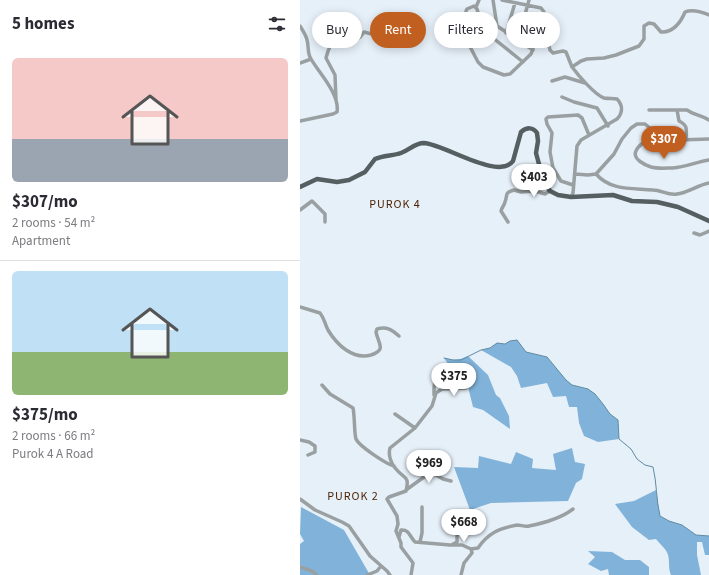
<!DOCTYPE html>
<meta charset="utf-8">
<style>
body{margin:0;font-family:"Source Sans 3",sans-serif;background:#f2f2f3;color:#2b2b33;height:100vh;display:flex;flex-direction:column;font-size:15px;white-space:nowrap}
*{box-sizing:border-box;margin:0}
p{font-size:13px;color:#7c7c81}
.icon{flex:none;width:22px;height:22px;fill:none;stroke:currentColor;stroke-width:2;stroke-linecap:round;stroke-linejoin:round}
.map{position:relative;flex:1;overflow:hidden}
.panel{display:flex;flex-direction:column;background:#fff;width:300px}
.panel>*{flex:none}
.top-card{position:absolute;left:12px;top:12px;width:337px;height:36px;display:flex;gap:8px}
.price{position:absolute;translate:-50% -34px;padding:0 9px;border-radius:14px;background:#fff;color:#222;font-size:13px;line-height:26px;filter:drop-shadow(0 1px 2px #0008)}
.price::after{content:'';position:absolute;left:50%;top:24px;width:12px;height:9px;margin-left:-6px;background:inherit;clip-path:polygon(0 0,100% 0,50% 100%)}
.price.selected{background:#c05f1f;color:#fff}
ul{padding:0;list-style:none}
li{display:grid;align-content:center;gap:8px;height:212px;padding:0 12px}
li+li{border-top:1px solid #e1e1e2}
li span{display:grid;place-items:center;height:124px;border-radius:6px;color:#555}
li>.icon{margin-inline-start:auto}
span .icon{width:72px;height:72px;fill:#fffc;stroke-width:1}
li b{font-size:17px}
h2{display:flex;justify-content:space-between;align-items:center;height:48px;padding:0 12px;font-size:17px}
.pill{padding:0 14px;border-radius:18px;background:#fff;box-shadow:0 2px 10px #0003;font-size:14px;line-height:36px}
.pill.selected{background:#c05f1f;color:#fff}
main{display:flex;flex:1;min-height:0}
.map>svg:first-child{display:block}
</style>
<main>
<section class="panel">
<h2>5 homes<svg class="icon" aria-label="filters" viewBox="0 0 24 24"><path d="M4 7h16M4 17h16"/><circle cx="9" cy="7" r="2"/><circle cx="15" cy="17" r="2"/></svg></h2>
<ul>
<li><span style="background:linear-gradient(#f6c9c9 65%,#9aa5b1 0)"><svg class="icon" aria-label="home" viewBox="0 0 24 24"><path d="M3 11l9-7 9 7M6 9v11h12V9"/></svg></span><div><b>$307/mo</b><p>2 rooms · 54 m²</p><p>Apartment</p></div></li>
<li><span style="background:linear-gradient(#bfe0f5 65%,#8fb573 0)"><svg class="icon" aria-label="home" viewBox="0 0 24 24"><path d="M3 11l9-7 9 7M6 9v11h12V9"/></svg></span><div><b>$375/mo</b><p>2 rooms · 66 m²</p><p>Purok 4 A Road</p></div></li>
</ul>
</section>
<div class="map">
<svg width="409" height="575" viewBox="0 0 409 575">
<rect width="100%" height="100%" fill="#e6f0f9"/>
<path fill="#81b3da" d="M 217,340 L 226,352 L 247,357 L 266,380 L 272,385 L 288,389 L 295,394 L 303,404 L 310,414 L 318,420 L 319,439 L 298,442 L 284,436 L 279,423 L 277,407 L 269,407 L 266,396 L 253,397 L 247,383 L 221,388 L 217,376 L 211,367 L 181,350 L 190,348 L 197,343 L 205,344 L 210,341 Z
M 168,356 L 188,375 L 196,395 L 200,398 L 209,416 L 210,429 L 183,410 L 173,407 L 166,379 L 155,374 L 144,358 C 154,361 160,360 168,356 Z
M 272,448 L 275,462 L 285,464 L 282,479 L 276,483 L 268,501 L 191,503 L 170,510 L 154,467 L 178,468 L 179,456 L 211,464 L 216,452 L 233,459 L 232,468 L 256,470 L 253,454 Z
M 356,490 L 360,516 L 369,521 L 382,525 L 396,535 L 409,536 L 409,555 L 405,555 L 402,542 L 397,542 L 397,555 L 401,575 L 371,575 C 368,568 370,562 368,555 C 367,550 360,544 356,539 L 349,540 L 332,527 L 315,504 L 334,501 Z
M 1,507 L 44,530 L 70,575 L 0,575 L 0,544 L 4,541 L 0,534 Z
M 288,551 L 312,552 L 325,560 L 340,560 L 349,567 L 349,575 L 309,575 L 308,569 L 301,571 L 288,564 L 295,557 Z"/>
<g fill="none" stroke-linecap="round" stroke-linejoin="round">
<path stroke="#5f8ba2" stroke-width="1" d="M 144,358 L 153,360 L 161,360 L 181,350 L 190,348 L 197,343 L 205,344 L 210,341 L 217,340 L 226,352 L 247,357 L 266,380 L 272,385 L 288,389 L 295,394 L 303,404 L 310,414 L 318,420 L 319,439 L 331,449 L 337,459 L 345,465 L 353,467 C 357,483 356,500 360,516 L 369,521 L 382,525 L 396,535 L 409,536"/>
<path stroke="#9aa0a1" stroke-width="3.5" d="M 193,0 L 197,26 L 233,50
M 202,0 L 241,8 L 244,12 L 242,23 L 231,54 L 210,74 L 204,75 L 183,67 L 178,62 L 167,41 L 166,11 L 167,9 L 174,6 L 177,9 L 183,30 L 223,62
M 176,7 L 179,0
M 242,23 L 249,27 L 250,30 L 249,46 L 250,50 L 253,53 L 263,51 L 266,52 L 272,67
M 0,26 C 3,31 6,35 7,40 C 9,46 7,53 11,59 C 19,73 40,94 37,112 L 33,114 L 0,121
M 206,33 L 215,3
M 218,40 L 229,0
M 0,63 L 11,59
M 252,81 L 265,77 L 285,83
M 262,97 L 274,102 L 297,108 L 308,126
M 36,100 L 35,75 L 26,58 C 27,54 30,43 35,42 C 38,41 42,43 45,43 C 53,43 60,39 64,32 L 83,37
M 349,110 L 387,110 C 394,115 401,115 409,120
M 377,110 L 379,121 C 389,126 386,130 386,140
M 358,135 C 351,139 339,143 336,151 C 332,159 345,165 351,167 C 358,169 366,168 373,168 C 385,167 397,162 409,160
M 275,174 L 288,175 L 296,174 L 314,154 L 322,139 L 331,128 L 337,124 L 345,124 L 362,138 L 366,139 L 379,140 L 409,139
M 296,174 C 311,191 332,188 353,190 C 361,190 369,196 377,194 C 387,193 398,185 409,183
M 273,185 L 261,181 L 253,168 L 250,152 L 252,133 L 247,124 L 246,119 L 248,117 L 278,115 L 282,118 L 289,135
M 271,197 L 273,193 L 277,146 L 281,140 L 317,119 C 323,113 323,105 317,99 C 313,98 309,99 304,98 C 295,95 278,75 272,67 L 281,61 L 287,59 L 304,58 L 316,55 L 339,46 L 344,39 L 344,26 L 349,23 L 354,24 L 361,32 C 373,33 381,22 385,12 C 392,9 402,12 409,15
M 0,210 L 12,201 L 25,214 L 25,222
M 208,222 L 201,211 C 202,207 204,206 205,202 C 208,194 204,193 214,190 L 221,192 L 235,191 L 245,194 L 250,191
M 394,233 L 400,235 L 409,231
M 0,307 L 20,313 C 24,318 25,324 28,330 C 37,345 53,360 71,355 C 87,350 78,343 76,332 L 77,329 C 87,326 92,330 99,336
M 22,385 L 30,394 L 53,408 C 55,418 54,433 56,439 C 59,446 86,464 94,466
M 134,395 L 134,388 L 136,372
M 95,414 L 115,428
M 0,440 L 9,442 L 15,446 L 15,452 L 8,455
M 106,490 L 124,477 L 134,474 L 143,479 L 151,481
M 0,499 L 15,510 L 42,522 L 49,526 L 70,556 L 87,571 L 90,575
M 155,526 L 157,533
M 99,537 L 101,530 C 109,529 110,537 115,542 L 150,545 L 162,545 L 171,549
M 120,542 L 122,533 L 122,507
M 153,544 L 157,542 L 157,533 L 171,527
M 171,549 L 178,548 C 188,533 200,528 217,525 C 221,525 225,527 229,526 C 244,523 260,519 273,509
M 0,567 L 12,571 L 17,575
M 67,575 L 77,571 L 81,566
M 111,575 L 113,563 L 101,547 L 101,543 L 96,531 L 98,524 L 97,516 L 87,499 L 89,497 L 106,491 C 110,475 104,479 96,469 C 91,464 88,455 90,448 L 115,428 L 132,406 L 136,393 L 142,389 L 166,388
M 161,575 L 164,563 L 172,553 L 171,549"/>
<path stroke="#555f62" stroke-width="4.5" d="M 0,187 L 17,179 L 37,182 L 49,180 L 65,172 L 75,159 C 83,155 93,156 101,153 C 109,150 115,143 124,143 C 144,144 199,181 213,161 L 221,132 C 227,127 233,127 237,133 L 238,141 L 236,153 L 243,179 L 250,191 L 258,195 L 271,197 L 313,195 L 332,201 L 357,202 L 378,207 L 409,221"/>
</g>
<g text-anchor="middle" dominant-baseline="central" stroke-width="3" stroke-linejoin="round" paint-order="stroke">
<g font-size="12" letter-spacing="1" fill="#4c1f00" stroke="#e6f0f9">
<text x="95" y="204">PUROK 4</text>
<text x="53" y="496">PUROK 2</text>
</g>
</g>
</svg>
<b class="price selected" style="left:364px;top:160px">$307</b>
<b class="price" style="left:234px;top:198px">$403</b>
<b class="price" style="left:154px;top:397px">$375</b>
<b class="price" style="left:129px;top:484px">$969</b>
<b class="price" style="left:164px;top:543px">$668</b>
<div class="top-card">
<a class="pill">Buy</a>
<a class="pill selected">Rent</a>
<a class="pill">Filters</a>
<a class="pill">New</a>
</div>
</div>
</main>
